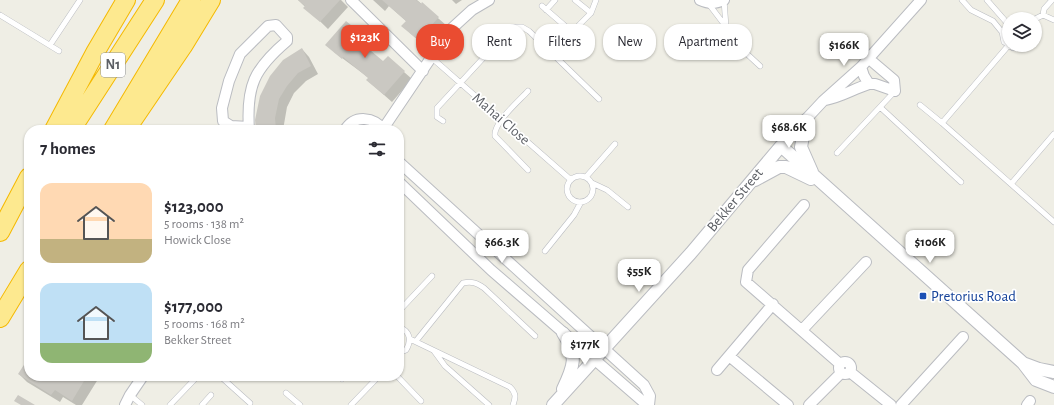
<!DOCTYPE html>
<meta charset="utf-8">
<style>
body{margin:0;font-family:"Alegreya Sans",sans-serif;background:#f2f2f3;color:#2b2b33;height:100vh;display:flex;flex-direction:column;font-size:15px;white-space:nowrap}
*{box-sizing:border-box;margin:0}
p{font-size:13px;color:#7c7c81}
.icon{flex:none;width:22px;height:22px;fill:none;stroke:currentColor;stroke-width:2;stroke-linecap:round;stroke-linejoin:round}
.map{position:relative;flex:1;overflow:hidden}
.sheet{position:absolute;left:24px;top:125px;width:380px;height:256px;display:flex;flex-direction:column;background:#fff;border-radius:16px;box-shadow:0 1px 3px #0004}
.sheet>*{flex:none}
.banner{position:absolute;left:416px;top:24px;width:380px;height:36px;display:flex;gap:8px}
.tools{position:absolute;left:1002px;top:12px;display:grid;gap:8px}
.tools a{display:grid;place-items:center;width:40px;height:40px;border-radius:50%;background:#fff;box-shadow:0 1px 3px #0004;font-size:20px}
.price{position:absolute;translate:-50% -34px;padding:0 9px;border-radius:8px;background:#fff;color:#222;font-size:13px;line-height:26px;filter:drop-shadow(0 1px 2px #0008)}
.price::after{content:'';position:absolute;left:50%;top:24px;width:12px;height:9px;margin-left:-6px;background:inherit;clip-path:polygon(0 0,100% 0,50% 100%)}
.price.selected{background:#ea4c31;color:#fff}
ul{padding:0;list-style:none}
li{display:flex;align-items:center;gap:12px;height:100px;padding:0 16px}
li span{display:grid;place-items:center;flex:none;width:112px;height:80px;border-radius:12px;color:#555}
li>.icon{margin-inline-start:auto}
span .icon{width:48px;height:48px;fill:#fffc;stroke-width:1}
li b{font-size:17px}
h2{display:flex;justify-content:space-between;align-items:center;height:48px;padding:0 16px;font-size:17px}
.chip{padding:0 14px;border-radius:16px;background:#fff;box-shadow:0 1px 3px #0004;font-size:14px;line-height:36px}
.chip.selected{background:#ea4c31;color:#fff}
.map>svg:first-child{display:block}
</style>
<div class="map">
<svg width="1054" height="405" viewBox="0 0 1054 405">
<rect width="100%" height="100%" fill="#efeee5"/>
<path fill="#0003" d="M 298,0 L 341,0 L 348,7 L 328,29 Z
M 373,0 L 417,0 L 446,25 L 426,47 L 410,33 L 406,21 L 389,6 L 385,11 Z
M 452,0 L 462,0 L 456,4 Z
M 362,36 L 370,44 L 366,48 L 383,63 L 404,72 L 412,79 L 392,102 L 367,80 L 369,78 L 334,52 Z
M 302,49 L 309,57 L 318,74 L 306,81 L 294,93 L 287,107 L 283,130 L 257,130 Z
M 29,359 L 29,376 L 100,376 L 82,405 L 76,405 L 63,397 L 60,402 L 27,382 L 19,374 Z"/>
<path fill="#cac8c2" d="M 298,0 L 340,0 L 320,22 L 303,8 L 305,6 Z
M 382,0 L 416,0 L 421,4 L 422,2 L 439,17 L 418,40 L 401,26 L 406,21 Z
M 346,21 L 363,35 L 358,40 L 383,61 L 388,56 L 405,71 L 384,95 L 366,80 L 368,78 L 343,57 L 342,59 L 325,45 Z
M 302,48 L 311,66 L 298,73 L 287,86 L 279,99 L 275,118 L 276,130 L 256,130 L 255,120 L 260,96 L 270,76 L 283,60 Z
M 29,357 L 29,376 L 87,376 L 72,401 L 55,390 L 51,395 L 18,374 Z
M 18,395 L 35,405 L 21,405 L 14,401 Z"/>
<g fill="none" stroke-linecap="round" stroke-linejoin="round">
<defs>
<path id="service" d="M 575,0 L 591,13
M 724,0 L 726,27
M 962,0 L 971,10 L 993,21 L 1002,32
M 987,0 L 1008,24
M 708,3 L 727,28 L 731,39 L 760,66
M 542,6 L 572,32 L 591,13 L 596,0
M 546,10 L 555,0
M 0,15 L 59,51
M 1043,15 L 1044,9 L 1052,0
M 1035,19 L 1043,15 L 1054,20
M 1009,24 L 1002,32 L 1004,42 L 1013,48 L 1022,45
M 50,45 L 80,0
M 1008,46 L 942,123 L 1054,222
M 432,58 L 571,180
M 528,91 C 519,101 493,123 495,136 L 528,170
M 920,105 L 942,123
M 880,107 L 961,182
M 443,121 L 437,117 L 437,108 L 512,27 L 522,27 L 529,31 L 599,99
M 837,153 L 895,91
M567 189a13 13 0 1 1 26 0a13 13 0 1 1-26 0Z
M 586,177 L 615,144
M 592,183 L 607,190 L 628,207
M 1011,184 L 1054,134
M 545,251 L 574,215 L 581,202
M 399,311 L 432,276
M 399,327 C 410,331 412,340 406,350 L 399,353
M 410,339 L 510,387 C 516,393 516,397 513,405
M 416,341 L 463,283 C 472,281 477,283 484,288 L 535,336
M 434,351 L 445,366 L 489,405
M 220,376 L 250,403
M 397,376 L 421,401
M 342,379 L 345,376
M 286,393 L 300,405
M 130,395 L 142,405
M 170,405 L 194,380
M 202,405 L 211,395
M 351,405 L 379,376"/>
<path id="minor" d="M 351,0 L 423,71
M 700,0 C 709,4 715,4 724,0
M 861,67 L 864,76 L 869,84 L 875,84 L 895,91 L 894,80 L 868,58
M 825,100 C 842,97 853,89 869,84
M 249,127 L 231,126 L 223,121 L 222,108 L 229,81 L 240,54 L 268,26 L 276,25 L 287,37 L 287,41 C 254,69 246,86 249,130
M 383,129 L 449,31 L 472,10 L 489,0
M 345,130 C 355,114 374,117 384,130
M 781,146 L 823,101 L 861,67 L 921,0
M 399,162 L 644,385 L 650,396 L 649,405
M 399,182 L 491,270 L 647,405
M 804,205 L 748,270 L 746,282 L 840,364
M 802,330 L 866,262
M 729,356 L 788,405
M839 368a6 6 0 1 1 12 0a6 6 0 1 1-12 0Z
M 717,370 L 773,304
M 850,372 L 891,405
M 125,405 L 130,395 L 143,376
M 809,405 L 841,373
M 901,405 L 963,337
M 1027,405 L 1030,401"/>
<path id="tertiary" d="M 806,120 L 801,147 L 812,172
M 755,180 L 779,167 L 786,167 L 811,179
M 1023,363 L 1039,369 L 1054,372
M 563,389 C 574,366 578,356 563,333
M 553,405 L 691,253 L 781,146 L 1023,363 L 1036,380 L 1054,387"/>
<path id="motorway" d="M 54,130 L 96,51 L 126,0
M 71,130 L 155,0
M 113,130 L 191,0
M 126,130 L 183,46 L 211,0
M 0,232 L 29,177
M 0,318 L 29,270"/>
</defs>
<use href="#service" stroke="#babcc1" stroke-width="6"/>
<use href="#minor" stroke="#babcc1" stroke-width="12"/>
<use href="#tertiary" stroke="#babcc1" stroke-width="14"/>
<use href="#motorway" stroke="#f5b900" stroke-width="20"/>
<use href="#service" stroke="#fff" stroke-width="5"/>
<use href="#minor" stroke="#fff" stroke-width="10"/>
<use href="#tertiary" stroke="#fff" stroke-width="12"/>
<use href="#motorway" stroke="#fde98f" stroke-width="18"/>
</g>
<rect fill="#1a4fb4" stroke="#fff" stroke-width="1.5" x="919" y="292" width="8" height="8" rx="2"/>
<g text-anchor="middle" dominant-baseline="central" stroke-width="3.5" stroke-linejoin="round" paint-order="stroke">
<rect fill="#fff" stroke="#8e9094" stroke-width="1" x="101" y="53" width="24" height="24" rx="3"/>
<g font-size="14" font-weight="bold" fill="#5d6066">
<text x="113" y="65">N1</text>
</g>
<g font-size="15" fill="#5d6066" stroke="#fff">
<text transform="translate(501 119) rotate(41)">Mahai Close</text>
<text transform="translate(735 200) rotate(-50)">Bekker Street</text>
</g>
<g font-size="15" fill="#164399" stroke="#fff" text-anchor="start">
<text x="931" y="296">Pretorius Road</text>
</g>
</g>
</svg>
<div class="tools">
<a><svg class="icon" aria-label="layers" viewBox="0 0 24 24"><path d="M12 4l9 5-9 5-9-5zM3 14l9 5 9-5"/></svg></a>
</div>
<b class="price selected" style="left:365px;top:59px">$123K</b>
<b class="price" style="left:844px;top:67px">$166K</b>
<b class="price" style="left:789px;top:149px">$68.6K</b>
<b class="price" style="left:502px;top:264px">$66.3K</b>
<b class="price" style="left:930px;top:264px">$106K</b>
<b class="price" style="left:639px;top:293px">$55K</b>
<b class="price" style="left:585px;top:366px">$177K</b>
<div class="banner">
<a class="chip selected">Buy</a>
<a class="chip">Rent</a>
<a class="chip">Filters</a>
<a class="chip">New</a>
<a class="chip">Apartment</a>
</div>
<section class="sheet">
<h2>7 homes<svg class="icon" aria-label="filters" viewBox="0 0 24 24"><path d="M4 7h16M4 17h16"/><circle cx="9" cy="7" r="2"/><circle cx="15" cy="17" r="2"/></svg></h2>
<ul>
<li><span style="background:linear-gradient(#ffd9b3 70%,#c2b280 0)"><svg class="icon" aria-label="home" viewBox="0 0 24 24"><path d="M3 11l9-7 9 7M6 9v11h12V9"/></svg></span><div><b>$123,000</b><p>5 rooms · 138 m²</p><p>Howick Close</p></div></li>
<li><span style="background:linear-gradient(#bfe0f5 75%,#8fb573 0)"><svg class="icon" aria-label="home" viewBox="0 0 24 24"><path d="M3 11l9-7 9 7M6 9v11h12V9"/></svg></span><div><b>$177,000</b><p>5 rooms · 168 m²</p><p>Bekker Street</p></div></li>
</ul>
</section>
</div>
